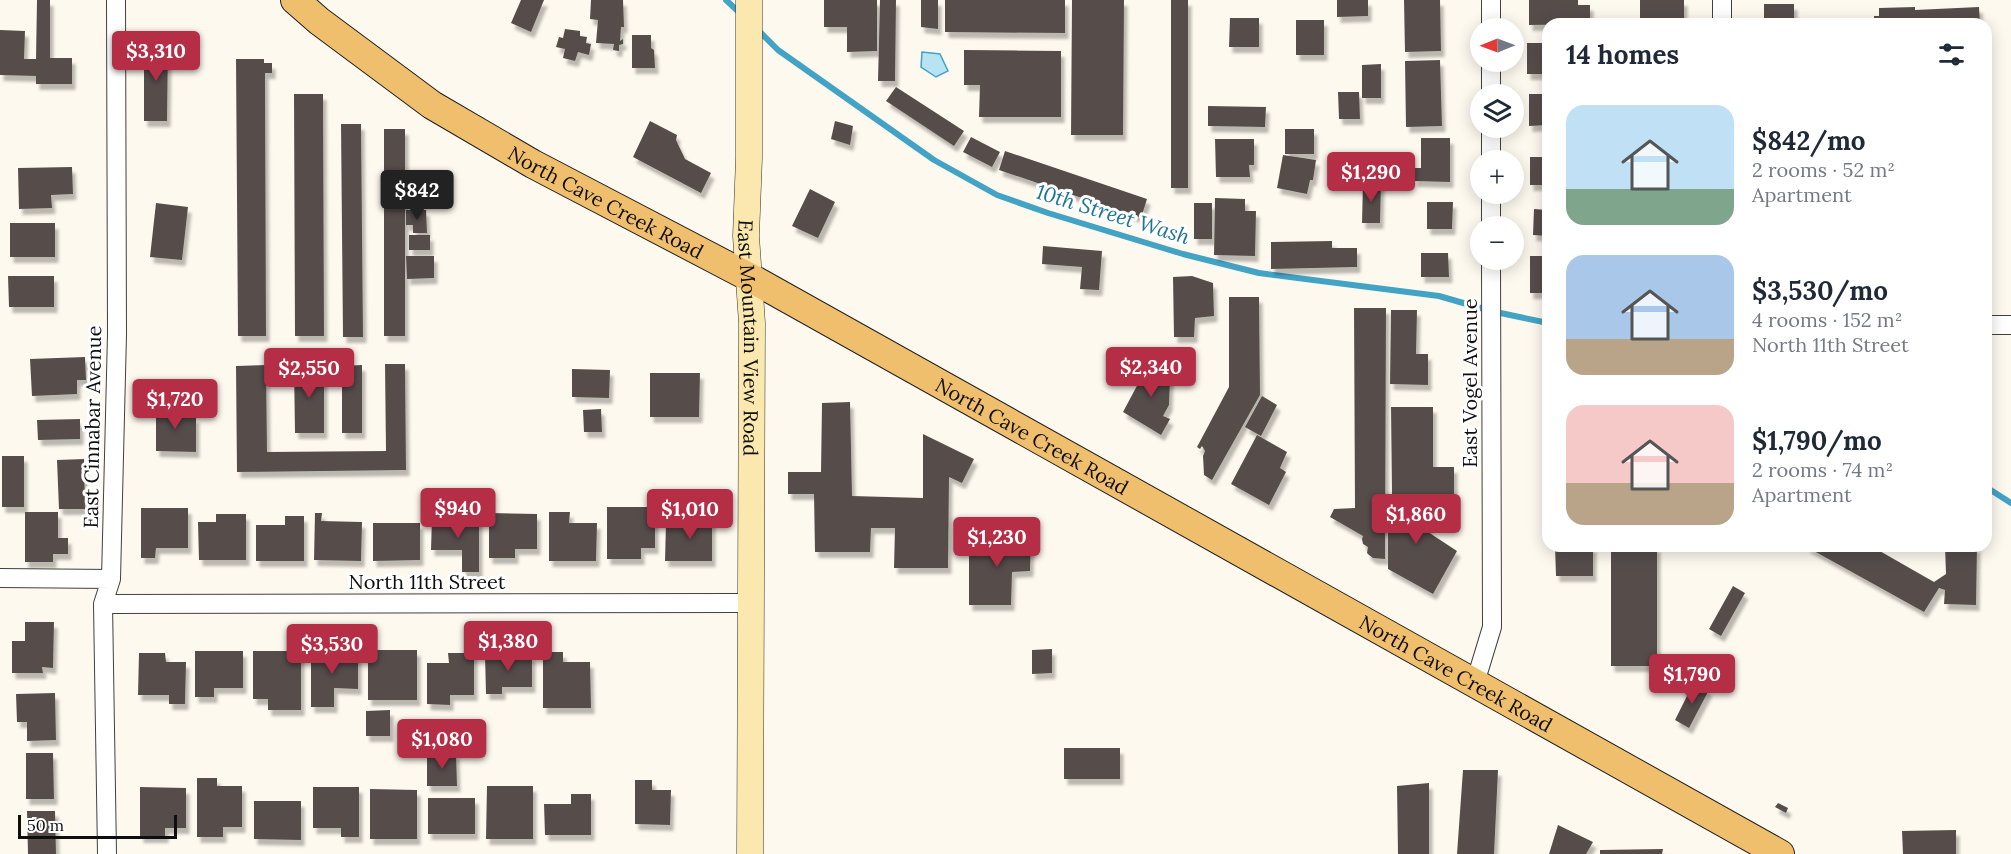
<!DOCTYPE html>
<meta charset="utf-8">
<style>
body{margin:0;font-family:Lora,serif;background:#f6f6f7;color:#1f2937;height:100vh;display:flex;flex-direction:column;font-size:22px;white-space:nowrap}
*{box-sizing:border-box;margin:0}
p{font-size:20px;color:#747a83}
.icon{flex:none;width:33px;height:33px;fill:none;stroke:currentColor;stroke-width:2;stroke-linecap:round;stroke-linejoin:round}
.map{position:relative;flex:1;overflow:hidden}
.sheet{position:absolute;left:1542px;top:18px;width:450px;height:534px;display:flex;flex-direction:column;background:#fff;border-radius:18px;box-shadow:0 3px 15px #0003}
.sheet>*{flex:none}
.needle{width:39px;rotate:269deg}
.buttons{position:absolute;left:1470px;top:18px;display:grid;gap:12px}
.buttons a{display:grid;place-items:center;width:54px;height:54px;border-radius:50%;background:#fff;box-shadow:0 3px 15px #0003;font-size:30px}
.scale{position:absolute;left:18px;bottom:15px;width:159px;box-sizing:border-box;padding-left:6px;border:3px solid #0e0e0e;border-top:0;font-size:16px;line-height:21px;white-space:nowrap;color:#0e0e0e;-webkit-text-stroke:4px #fff;paint-order:stroke}
.price{position:absolute;translate:-50% -51px;padding:0 14px;border-radius:6px;background:#b62e46;color:#fff;font-size:20px;line-height:39px;filter:drop-shadow(0 2px 3px #0008)}
.price::after{content:'';position:absolute;left:50%;top:36px;width:18px;height:14px;margin-left:-9px;background:inherit;clip-path:polygon(0 0,100% 0,50% 100%)}
.price.selected{background:#222;color:#fff}
ul{padding:0;list-style:none}
li{display:flex;align-items:center;gap:18px;height:150px;padding:0 24px}
li span{display:grid;place-items:center;flex:none;width:168px;height:120px;border-radius:18px;color:#555}
li>.icon{margin-inline-start:auto}
span .icon{width:72px;height:72px;fill:#fffc;stroke-width:1}
li b{font-size:26px}
h2{display:flex;justify-content:space-between;align-items:center;height:72px;padding:0 24px;font-size:26px}
.map>svg:first-child{display:block}
</style>
<div class="map">
<svg width="2011" height="854" viewBox="0 0 2011 854">
<defs>
<filter id="shadow"><feDropShadow dx="3.5" dy="6" stdDeviation="1.5" flood-color="#0004"/></filter>
</defs>
<rect width="100%" height="100%" fill="#fef9ef"/>
<path fill="#b7e4f3" stroke="#42a3c5" stroke-width="1.5" d="M 922,52 L 940,54 L 948,71 L 936,77 L 921,67 Z"/>
<g fill="none" stroke-linecap="round" stroke-linejoin="round">
<path stroke="#42a3c5" stroke-width="6" d="M 726,0 L 741,14
M 757,29 L 778,50 L 934,160 L 997,195 L 1048,213 L 1183,254 L 1259,273 L 1439,296 L 1491,311 L 1548,323
M 1986,487 L 2011,503"/>
</g>
<path fill="#564e4b" filter="url(#shadow)" d="M 37,0 L 50,0 L 50,58 L 72,58 L 72,84 L 36,84 L 36,76 L 0,75 L 0,30 L 25,31 L 24,59 L 36,59 Z
M 521,0 L 544,0 L 531,32 L 511,23 Z
M 591,0 L 623,0 L 624,27 L 621,27 L 620,41 L 623,39 L 623,44 L 619,45 L 619,51 L 613,50 L 614,44 L 596,43 L 598,20 L 590,19 Z
M 824,0 L 877,0 L 877,51 L 847,52 L 847,27 L 824,27 Z
M 880,0 L 896,0 L 895,81 L 878,81 Z
M 921,0 L 938,0 L 938,29 L 921,27 Z
M 945,0 L 1065,0 L 1065,33 L 945,32 Z
M 1072,0 L 1124,0 L 1123,135 L 1071,135 Z
M 1171,0 L 1188,0 L 1188,188 L 1171,188 Z
M 1337,0 L 1368,0 L 1368,16 L 1337,17 Z
M 1404,0 L 1440,0 L 1441,51 L 1405,52 Z
M 1529,0 L 1578,0 L 1578,5 L 1590,5 L 1590,24 L 1529,25 Z
M 1640,0 L 1684,0 L 1684,24 L 1640,24 Z
M 1764,4 L 1794,4 L 1794,19 L 1802,20 L 1802,24 L 1764,24 Z
M 1915,7 L 1915,10 L 1979,7 L 1980,24 L 1874,24 L 1874,16 L 1879,16 L 1879,8 Z
M 1230,18 L 1259,18 L 1259,47 L 1229,47 Z
M 1296,20 L 1324,20 L 1324,55 L 1296,55 Z
M 565,29 L 580,31 L 580,36 L 587,37 L 586,43 L 591,44 L 589,55 L 578,52 L 575,61 L 563,58 L 565,49 L 556,47 L 559,37 L 563,38 Z
M 632,35 L 651,35 L 651,48 L 654,50 L 655,68 L 632,68 Z
M 1527,43 L 1548,43 L 1548,74 L 1527,74 Z
M 144,44 L 168,45 L 167,121 L 144,121 Z
M 964,50 L 1061,51 L 1061,117 L 979,117 L 980,85 L 964,85 Z
M 236,59 L 264,59 L 264,63 L 272,63 L 272,73 L 265,73 L 266,336 L 238,336 Z
M 1440,60 L 1442,126 L 1406,127 L 1405,61 Z
M 1381,64 L 1381,98 L 1362,98 L 1362,65 Z
M 896,87 L 964,131 L 954,146 L 886,101 Z
M 1338,92 L 1359,92 L 1360,119 L 1339,119 Z
M 294,94 L 323,94 L 324,336 L 295,336 Z
M 1529,94 L 1548,94 L 1548,125 L 1529,126 Z
M 1208,106 L 1266,107 L 1265,127 L 1208,126 Z
M 650,121 L 677,135 L 676,140 L 685,159 L 711,173 L 701,193 L 633,157 Z
M 835,121 L 853,126 L 850,145 L 831,139 Z
M 341,124 L 361,124 L 363,337 L 343,337 Z
M 384,129 L 405,129 L 405,336 L 384,336 Z
M 1285,129 L 1314,129 L 1314,154 L 1285,154 Z
M 971,137 L 1000,152 L 992,167 L 963,152 Z
M 1421,138 L 1450,138 L 1450,182 L 1414,181 L 1414,168 L 1421,168 Z
M 1215,139 L 1254,139 L 1254,165 L 1249,165 L 1250,177 L 1216,177 Z
M 1005,151 L 1147,199 L 1141,218 L 999,170 Z
M 1283,155 L 1316,160 L 1313,180 L 1310,180 L 1307,194 L 1277,188 Z
M 1530,157 L 1548,157 L 1548,185 L 1530,185 Z
M 72,167 L 73,194 L 51,195 L 52,208 L 19,209 L 18,168 Z
M 1363,182 L 1381,183 L 1380,223 L 1362,223 Z
M 810,189 L 835,202 L 818,238 L 792,226 Z
M 1215,198 L 1245,199 L 1245,211 L 1256,211 L 1255,256 L 1214,255 Z
M 1427,202 L 1453,202 L 1452,229 L 1427,229 Z
M 156,203 L 188,207 L 182,260 L 150,257 Z
M 1194,203 L 1212,203 L 1212,239 L 1194,239 Z
M 1534,209 L 1548,210 L 1548,236 L 1533,235 Z
M 406,210 L 426,210 L 427,233 L 413,233 L 413,225 L 406,225 Z
M 10,223 L 55,223 L 55,257 L 10,257 Z
M 409,235 L 430,235 L 430,250 L 409,250 Z
M 1332,241 L 1332,248 L 1357,248 L 1357,267 L 1271,269 L 1271,242 Z
M 1043,246 L 1102,251 L 1099,290 L 1080,289 L 1082,267 L 1042,264 Z
M 1421,253 L 1448,253 L 1449,277 L 1421,277 Z
M 406,256 L 434,256 L 434,278 L 407,279 Z
M 1530,256 L 1548,256 L 1548,293 L 1530,293 Z
M 8,276 L 54,276 L 54,307 L 9,307 Z
M 1192,276 L 1213,283 L 1214,316 L 1195,318 L 1194,337 L 1174,337 L 1173,277 Z
M 1229,297 L 1259,297 L 1260,395 L 1212,480 L 1204,475 L 1203,456 L 1205,451 L 1202,446 L 1200,449 L 1197,447 L 1229,387 Z
M 1354,308 L 1386,308 L 1385,559 L 1373,558 L 1369,555 L 1367,553 L 1368,547 L 1363,544 L 1362,539 L 1363,536 L 1330,517 L 1334,509 L 1355,508 Z
M 1391,310 L 1417,310 L 1416,354 L 1428,354 L 1428,385 L 1390,384 Z
M 1156,355 L 1166,359 L 1160,373 L 1170,378 L 1169,405 L 1163,416 L 1170,419 L 1161,435 L 1123,412 L 1147,367 L 1150,368 Z
M 85,357 L 86,380 L 77,380 L 77,394 L 32,396 L 30,359 Z
M 385,364 L 405,364 L 406,470 L 237,472 L 236,366 L 266,365 L 267,452 L 386,451 Z
M 362,365 L 362,433 L 342,433 L 342,366 Z
M 294,366 L 324,366 L 324,433 L 295,433 Z
M 572,369 L 610,370 L 609,398 L 572,397 Z
M 650,373 L 700,373 L 699,417 L 650,417 Z
M 1262,396 L 1277,405 L 1261,436 L 1245,427 Z
M 850,402 L 852,496 L 923,498 L 923,434 L 974,459 L 962,483 L 949,477 L 948,568 L 894,568 L 895,528 L 871,528 L 870,552 L 815,552 L 814,494 L 788,494 L 788,472 L 821,472 L 822,403 Z
M 156,406 L 183,406 L 183,417 L 196,417 L 196,452 L 156,451 Z
M 1391,407 L 1433,407 L 1433,467 L 1454,467 L 1454,495 L 1392,495 Z
M 601,409 L 602,432 L 584,432 L 583,410 Z
M 80,419 L 80,439 L 38,440 L 37,420 Z
M 1257,435 L 1287,452 L 1280,468 L 1286,472 L 1269,505 L 1231,484 Z
M 2,456 L 24,456 L 24,507 L 2,507 Z
M 84,459 L 85,509 L 59,509 L 57,460 Z
M 1388,500 L 1429,501 L 1428,532 L 1457,551 L 1433,594 L 1388,569 Z
M 607,507 L 655,507 L 655,548 L 641,548 L 641,559 L 607,559 Z
M 141,508 L 188,508 L 188,548 L 156,548 L 155,558 L 141,558 Z
M 25,512 L 58,512 L 58,538 L 68,538 L 68,554 L 53,554 L 53,562 L 25,562 Z
M 549,512 L 570,512 L 569,523 L 597,523 L 596,561 L 549,561 Z
M 315,513 L 322,513 L 321,521 L 362,522 L 361,561 L 314,560 Z
M 489,513 L 537,514 L 537,549 L 515,549 L 515,558 L 489,558 Z
M 695,513 L 712,513 L 712,561 L 665,561 L 666,523 L 695,523 Z
M 216,514 L 246,514 L 246,560 L 199,560 L 198,522 L 216,522 Z
M 285,516 L 304,516 L 304,561 L 256,561 L 256,525 L 285,525 Z
M 432,517 L 479,517 L 479,572 L 462,572 L 462,550 L 431,550 Z
M 373,523 L 420,523 L 420,560 L 373,561 Z
M 1011,531 L 1031,531 L 1030,571 L 1012,572 L 1011,605 L 969,605 L 969,541 L 1011,541 Z
M 1555,546 L 1593,546 L 1593,576 L 1556,576 Z
M 1611,546 L 1657,546 L 1657,666 L 1611,666 Z
M 1805,546 L 1871,546 L 1934,582 L 1946,574 L 1945,546 L 1977,546 L 1976,605 L 1944,604 L 1945,590 L 1939,588 L 1924,612 Z
M 1733,586 L 1745,593 L 1721,636 L 1709,629 Z
M 25,622 L 54,622 L 53,668 L 42,667 L 43,673 L 12,673 L 12,641 L 25,641 Z
M 1052,649 L 1052,673 L 1032,674 L 1032,650 Z
M 368,650 L 417,650 L 417,700 L 368,700 Z
M 195,651 L 243,651 L 243,688 L 214,688 L 214,697 L 195,697 Z
M 253,651 L 301,651 L 301,710 L 268,710 L 268,699 L 253,699 Z
M 311,651 L 358,651 L 358,689 L 334,688 L 334,707 L 311,707 Z
M 543,652 L 563,652 L 563,662 L 590,662 L 591,708 L 543,708 Z
M 139,653 L 165,653 L 166,662 L 186,662 L 185,704 L 169,704 L 169,695 L 138,695 Z
M 448,653 L 474,653 L 474,695 L 450,695 L 450,705 L 427,704 L 427,663 L 449,663 Z
M 485,655 L 532,655 L 532,687 L 502,687 L 502,694 L 486,694 Z
M 1694,682 L 1709,690 L 1689,728 L 1675,720 Z
M 55,693 L 56,740 L 27,741 L 27,722 L 17,722 L 16,694 Z
M 390,710 L 390,736 L 366,736 L 366,711 Z
M 1064,748 L 1120,748 L 1120,779 L 1064,779 Z
M 26,753 L 53,753 L 54,799 L 26,799 Z
M 427,753 L 456,753 L 457,786 L 427,786 Z
M 1463,770 L 1498,770 L 1494,854 L 1457,854 Z
M 197,778 L 217,778 L 217,786 L 242,786 L 242,827 L 223,827 L 223,837 L 197,837 Z
M 635,780 L 652,780 L 652,790 L 671,790 L 670,825 L 635,824 Z
M 1429,783 L 1429,854 L 1398,854 L 1397,786 Z
M 487,786 L 533,786 L 533,839 L 486,839 Z
M 140,787 L 186,788 L 186,828 L 165,828 L 165,837 L 140,837 Z
M 313,787 L 359,787 L 359,837 L 341,837 L 341,828 L 313,828 Z
M 370,789 L 417,790 L 417,839 L 370,839 Z
M 571,794 L 591,794 L 591,835 L 545,835 L 544,804 L 571,804 Z
M 428,798 L 475,798 L 475,834 L 428,834 Z
M 254,801 L 301,801 L 301,840 L 254,839 Z
M 1778,803 L 1788,808 L 1786,813 L 1775,807 Z
M 27,811 L 55,811 L 56,854 L 28,854 Z
M 1558,825 L 1593,842 L 1586,854 L 1549,854 Z
M 1956,830 L 1956,854 L 1903,854 L 1902,831 Z
M 1663,849 L 1662,854 L 1600,854 L 1600,850 Z"/>
<g fill="none" stroke-linecap="round" stroke-linejoin="round">
<defs>
<path id="street" d="M 1491,0 L 1491,28
M 1722,0 L 1722,24
M 1491,62 L 1491,94
M 1491,128 L 1491,160
M 1491,194 L 1491,226
M 1986,325 L 2011,325
M 0,578 L 111,579
M 103,604 L 750,603
M 1475,683 L 1492,627 L 1491,260
M 107,854 L 103,604 L 111,579 L 117,334 L 116,0"/>
<g id="secondary">
<path id="s1" d="M 749,0 L 749,158 L 746,236 L 752,323 L 750,854"/>
</g>
<g id="primary">
<path id="s2" d="M 295,0 L 319,21 L 432,105 L 533,164 L 749,277 L 1780,854"/>
</g>
</defs>
<use href="#street" stroke="#414141" stroke-width="20"/>
<use href="#secondary" stroke="#303030" stroke-width="27"/>
<use href="#primary" stroke="#1f1f1f" stroke-width="30"/>
<use href="#street" stroke="#fff" stroke-width="18"/>
<use href="#secondary" stroke="#fae8ae" stroke-width="26"/>
<use href="#primary" stroke="#f0bf6d" stroke-width="28"/>
</g>
<g text-anchor="middle" dominant-baseline="central" stroke-width="6" stroke-linejoin="round" paint-order="stroke">
<g font-size="20" fill="#0e0e0e" stroke="#fff">
<text stroke="none"><textPath href="#s2" startOffset="372">North Cave Creek Road</textPath></text>
<text stroke="none"><textPath href="#s1" startOffset="338">East Mountain View Road</textPath></text>
<text transform="translate(1469 383) rotate(-90)">East Vogel Avenue</text>
<text transform="translate(92 427) rotate(-89)">East Cinnabar Avenue</text>
<text stroke="none"><textPath href="#s2" startOffset="858">North Cave Creek Road</textPath></text>
<text x="427" y="581">North 11th Street</text>
<text stroke="none"><textPath href="#s2" startOffset="1344">North Cave Creek Road</textPath></text>
</g>
<g font-size="21" font-style="italic" fill="#1e7398" stroke="#fff">
<text transform="translate(1113 214) rotate(17)">10th Street Wash</text>
</g>
</g>
</svg>
<div class="buttons">
<a><svg class="needle" viewBox="-14 -14 28 28"><path d="M0-13l5 13h-10z" fill="#e53935"/><path d="M0 13l5-13h-10z" fill="#747a83"/></svg></a>
<a><svg class="icon" aria-label="layers" viewBox="0 0 24 24"><path d="M12 4l9 5-9 5-9-5zM3 14l9 5 9-5"/></svg></a>
<a>+</a>
<a>−</a>
</div>
<div class="scale">50 m</div>
<b class="price" style="left:156px;top:82px">$3,310</b>
<b class="price" style="left:1371px;top:203px">$1,290</b>
<b class="price selected" style="left:417px;top:221px">$842</b>
<b class="price" style="left:1151px;top:398px">$2,340</b>
<b class="price" style="left:309px;top:399px">$2,550</b>
<b class="price" style="left:175px;top:430px">$1,720</b>
<b class="price" style="left:458px;top:539px">$940</b>
<b class="price" style="left:690px;top:540px">$1,010</b>
<b class="price" style="left:1416px;top:545px">$1,860</b>
<b class="price" style="left:997px;top:568px">$1,230</b>
<b class="price" style="left:508px;top:672px">$1,380</b>
<b class="price" style="left:332px;top:675px">$3,530</b>
<b class="price" style="left:1692px;top:705px">$1,790</b>
<b class="price" style="left:442px;top:770px">$1,080</b>
<section class="sheet">
<h2>14 homes<svg class="icon" aria-label="filters" viewBox="0 0 24 24"><path d="M4 7h16M4 17h16"/><circle cx="9" cy="7" r="2"/><circle cx="15" cy="17" r="2"/></svg></h2>
<ul>
<li><span style="background:linear-gradient(#bfe0f5 70%,#7fa58c 0)"><svg class="icon" aria-label="home" viewBox="0 0 24 24"><path d="M3 11l9-7 9 7M6 9v11h12V9"/></svg></span><div><b>$842/mo</b><p>2 rooms · 52 m²</p><p>Apartment</p></div></li>
<li><span style="background:linear-gradient(#a9c7e8 70%,#b9a48a 0)"><svg class="icon" aria-label="home" viewBox="0 0 24 24"><path d="M3 11l9-7 9 7M6 9v11h12V9"/></svg></span><div><b>$3,530/mo</b><p>4 rooms · 152 m²</p><p>North 11th Street</p></div></li>
<li><span style="background:linear-gradient(#f6c9c9 65%,#b9a48a 0)"><svg class="icon" aria-label="home" viewBox="0 0 24 24"><path d="M3 11l9-7 9 7M6 9v11h12V9"/></svg></span><div><b>$1,790/mo</b><p>2 rooms · 74 m²</p><p>Apartment</p></div></li>
</ul>
</section>
</div>
